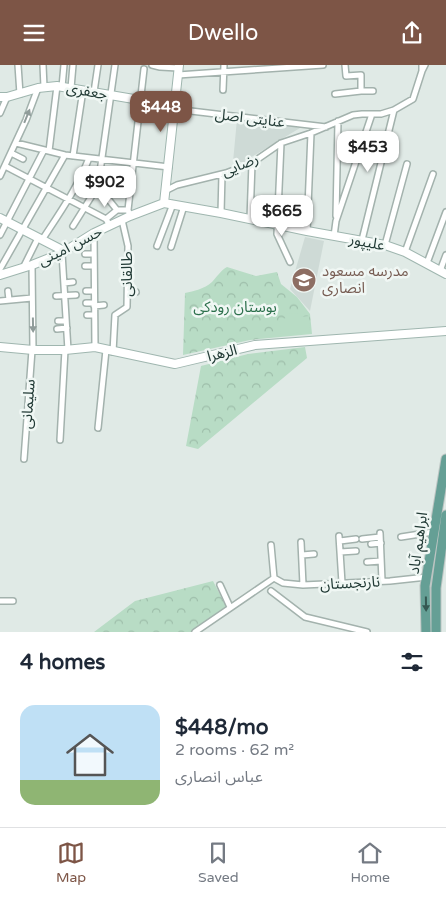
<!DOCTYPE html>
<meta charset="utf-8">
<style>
body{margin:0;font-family:"Varela Round","Noto Sans Arabic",sans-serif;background:#f2f2f3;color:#1f2937;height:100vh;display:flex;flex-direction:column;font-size:19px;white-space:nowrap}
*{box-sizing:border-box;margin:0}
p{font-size:16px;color:#747a83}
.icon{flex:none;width:28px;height:28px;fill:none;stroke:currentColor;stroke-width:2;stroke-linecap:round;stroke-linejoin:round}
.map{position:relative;height:567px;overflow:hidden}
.panel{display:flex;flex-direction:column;background:#fff;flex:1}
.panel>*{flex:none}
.price{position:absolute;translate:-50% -42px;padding:0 11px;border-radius:10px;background:#fff;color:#222;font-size:16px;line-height:32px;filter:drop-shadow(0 1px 2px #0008)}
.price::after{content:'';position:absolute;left:50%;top:30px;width:15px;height:11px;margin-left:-8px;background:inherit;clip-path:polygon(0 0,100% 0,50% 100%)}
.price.selected{background:#7d5546;color:#fff}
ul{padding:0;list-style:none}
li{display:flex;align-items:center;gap:15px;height:125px;padding:0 20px}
li span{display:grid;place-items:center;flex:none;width:140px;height:100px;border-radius:15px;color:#555}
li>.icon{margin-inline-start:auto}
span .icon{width:60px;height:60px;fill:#fffc;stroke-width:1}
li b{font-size:21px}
h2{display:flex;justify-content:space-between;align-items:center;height:60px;padding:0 20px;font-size:21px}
header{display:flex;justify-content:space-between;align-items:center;height:65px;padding:0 20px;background:#7d5546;color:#fff;font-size:22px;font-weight:600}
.tab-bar{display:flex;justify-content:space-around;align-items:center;height:70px;border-top:1px solid #e0e1e3;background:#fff;font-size:14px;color:#747a83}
.tab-bar a{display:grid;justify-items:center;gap:2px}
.tab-bar .selected{color:#7d5546}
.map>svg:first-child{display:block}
</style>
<header><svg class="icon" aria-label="menu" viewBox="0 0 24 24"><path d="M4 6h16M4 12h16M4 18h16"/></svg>Dwello<svg class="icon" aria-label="share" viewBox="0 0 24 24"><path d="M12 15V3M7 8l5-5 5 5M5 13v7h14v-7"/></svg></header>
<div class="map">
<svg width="446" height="567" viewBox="0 0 446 567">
<defs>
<pattern id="park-crowns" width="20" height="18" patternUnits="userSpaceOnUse" patternTransform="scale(1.25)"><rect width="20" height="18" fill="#b8dcc5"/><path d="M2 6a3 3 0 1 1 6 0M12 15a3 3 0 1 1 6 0" fill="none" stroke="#9ebeaa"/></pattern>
</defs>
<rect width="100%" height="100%" fill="#e0eae6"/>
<path fill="#cedad6" d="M 237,54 L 291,61 L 300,63 L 243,97 L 233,97 Z
M 305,172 L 324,176 L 310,246 L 290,224 Z"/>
<path fill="url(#park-crowns)" d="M 227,202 L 256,211 L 277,207 L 281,219 L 297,232 L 310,249 L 312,269 L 250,275 L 183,290 L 185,228 C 194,226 204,224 212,217 C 217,212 220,206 227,202 Z
M 305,282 L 307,293 L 198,384 L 186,381 L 201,301 L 248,289 Z
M 213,516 L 227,543 L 193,567 L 94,567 L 135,536 Z"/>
<path fill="#b8dcc5" d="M 300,248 L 300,252 L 309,251 L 310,267 L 281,269 L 279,254 L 287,253 L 287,249 Z"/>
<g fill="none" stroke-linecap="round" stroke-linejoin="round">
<defs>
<path id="street" d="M 18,0 L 20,29
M 43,0 L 44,22
M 152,0 L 160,2 L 178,3
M 422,0 L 422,6 L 425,0
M 178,10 L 323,0
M 62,22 L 64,0
M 71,23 L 73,0
M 223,25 L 224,0
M 361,26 L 373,26
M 94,27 L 98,0
M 335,29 L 361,26 L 361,10 L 346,11 L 345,0
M 174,44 L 326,62
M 0,48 L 7,32
M 16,78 L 65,90 L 169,102
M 281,78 L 277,169 L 290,197
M 49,86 L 57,21
M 11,88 L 23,94
M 73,91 L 83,25
M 5,101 L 106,154 L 110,161
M 84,104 L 117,145
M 0,111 L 26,55 L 38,23
M 167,125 L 177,120 L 226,108 L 252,98 L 281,78 L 311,68 L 353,50 L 362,49 L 381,49 L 394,45 L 413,34 L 422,6
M 221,148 L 222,109
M 130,151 L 128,145 L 144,4
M 336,151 L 338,56
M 106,154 L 117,145 L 128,145
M 250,154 L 252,98
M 73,161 L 98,121 L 115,0
M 307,166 L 311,68
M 94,168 L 95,282
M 0,170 L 44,85
M 334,171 L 336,156 L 372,49
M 42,175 C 59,149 78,122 89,93
M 362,175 L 394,45
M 385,180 L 407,99
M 157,181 L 173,139
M 171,182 L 184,141
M 405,187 L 433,109
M 62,188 L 68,285
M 85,189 L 94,189
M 427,198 L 446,147
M 32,200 L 33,285
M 85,201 L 94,201
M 23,203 L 38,173
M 0,204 L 65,90
M 440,206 L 446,190
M 64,218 L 73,217
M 8,226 L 9,235
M 86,226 L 94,226
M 128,229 L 136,227
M 56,231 L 76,230
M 0,236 L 32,233
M 86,238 L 94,238
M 94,241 L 104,240
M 87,250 L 94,250
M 58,256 L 66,256
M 57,264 L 67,263
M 113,287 L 115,250 L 127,242 L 128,181 L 122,155
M 98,363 L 106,285
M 60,375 L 65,285
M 24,394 L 32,285
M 380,468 L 382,516
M 339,471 L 342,518
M 401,472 L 433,467
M 362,474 L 380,472
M 340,476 L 356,474
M 301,477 L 303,520
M 371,479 L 381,478
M 271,480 L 274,513
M 340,487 L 356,486
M 302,490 L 314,489
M 367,497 L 381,496
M 274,513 L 283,518 L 303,520 L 390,516 L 427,512
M 220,520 L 230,542
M 271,526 L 305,552 L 367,567
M 0,536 L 13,536
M 195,567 L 274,513"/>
<path id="secondary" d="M 0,32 L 7,32 L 38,23 L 57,21 L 175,41
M 164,138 L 179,0
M 0,153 L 64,186
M 0,210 L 32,200 L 62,188 L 94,168 L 130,151 L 164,138 L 221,148 L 307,166 L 385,180 L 405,187 L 446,209
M 0,282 L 33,285 L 65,285 L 95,282 L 175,299 L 255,280 L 446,266"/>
<path id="primary" d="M 426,567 L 425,521 L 446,394
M 436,567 L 436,523 L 446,450"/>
</defs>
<use href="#street" stroke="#a3b2ad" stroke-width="8"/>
<use href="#secondary" stroke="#9fb6af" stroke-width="10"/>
<use href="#primary" stroke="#bcc4c2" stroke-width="11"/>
<use href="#street" stroke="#fff" stroke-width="5"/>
<use href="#secondary" stroke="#fff" stroke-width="8"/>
<use href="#primary" stroke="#659f95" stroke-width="9"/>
</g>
<defs><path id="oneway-solid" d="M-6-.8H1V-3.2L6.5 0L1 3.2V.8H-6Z" transform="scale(1.25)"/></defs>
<g fill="#909c9a">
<use href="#oneway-solid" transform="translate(27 51) rotate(-68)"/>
<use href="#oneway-solid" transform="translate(33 260) rotate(89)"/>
</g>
<use fill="#355852" href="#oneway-solid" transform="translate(426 539) rotate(89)"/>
<defs>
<symbol id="school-disc" viewBox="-11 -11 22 22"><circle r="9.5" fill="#8d6e63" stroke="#f0f7f4"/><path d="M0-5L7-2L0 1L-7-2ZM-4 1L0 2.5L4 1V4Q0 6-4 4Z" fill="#fff"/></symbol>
</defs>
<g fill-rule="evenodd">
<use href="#school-disc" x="290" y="201" width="28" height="28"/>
</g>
<g text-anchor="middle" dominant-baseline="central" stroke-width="5" stroke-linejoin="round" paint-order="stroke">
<g font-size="15" fill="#213a35" stroke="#f0f7f4">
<text transform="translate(87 26) rotate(10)">جعفری</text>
<text transform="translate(250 53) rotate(7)">عنایتی اصل</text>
<text transform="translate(240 100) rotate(-23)">رضایی</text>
<text transform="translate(367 177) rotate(11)">علیپور</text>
<text transform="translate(70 181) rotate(-27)">حسن امینی</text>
<text transform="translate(127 209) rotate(-90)">طالقانی</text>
<text transform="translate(222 288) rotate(-14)">الزهرا</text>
<text transform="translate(28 339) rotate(-86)">سلیمانی</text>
<text transform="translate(418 478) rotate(-82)">ابراهیم آباد</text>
<text transform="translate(350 518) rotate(-3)">نارنجستان</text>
</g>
<g font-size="15" fill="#785e54" stroke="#f0f7f4" text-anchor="start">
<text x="322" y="206">مدرسه مسعود<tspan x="322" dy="17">انصاری</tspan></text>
</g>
<g font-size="15" fill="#2c704c" stroke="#f0f7f4">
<text x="235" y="242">بوستان رودکی</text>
</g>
</g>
</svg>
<b class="price selected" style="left:161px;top:68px">$448</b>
<b class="price" style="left:368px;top:108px">$453</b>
<b class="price" style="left:105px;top:143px">$902</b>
<b class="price" style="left:282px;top:172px">$665</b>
</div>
<section class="panel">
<h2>4 homes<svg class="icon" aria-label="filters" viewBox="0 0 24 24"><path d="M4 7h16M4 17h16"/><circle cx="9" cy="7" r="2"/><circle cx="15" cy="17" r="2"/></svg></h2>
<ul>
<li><span style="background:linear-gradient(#bfe0f5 75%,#8fb573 0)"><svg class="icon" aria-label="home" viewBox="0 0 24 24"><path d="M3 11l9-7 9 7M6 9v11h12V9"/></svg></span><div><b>$448/mo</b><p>2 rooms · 62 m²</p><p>عباس انصاری</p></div></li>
</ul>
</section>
<nav class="tab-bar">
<a class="selected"><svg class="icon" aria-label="map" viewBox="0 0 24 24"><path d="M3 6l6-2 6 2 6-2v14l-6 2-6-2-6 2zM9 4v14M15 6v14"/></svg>Map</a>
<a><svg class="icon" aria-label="saved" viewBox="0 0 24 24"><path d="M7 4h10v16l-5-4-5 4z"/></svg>Saved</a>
<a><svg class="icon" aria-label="home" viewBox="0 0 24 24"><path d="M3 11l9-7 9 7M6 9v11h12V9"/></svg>Home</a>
</nav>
